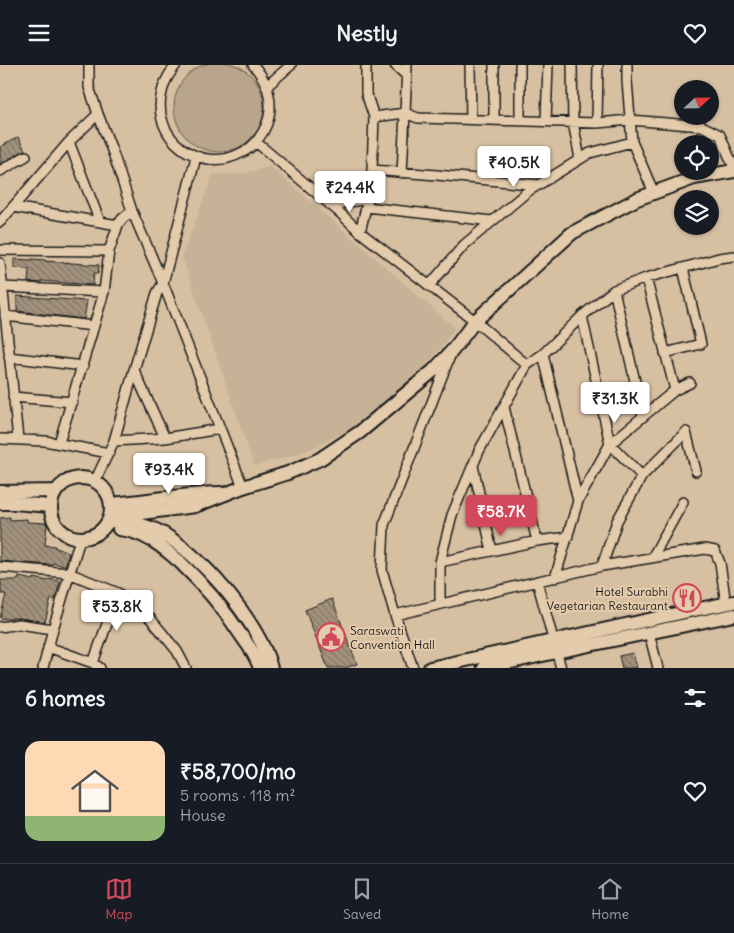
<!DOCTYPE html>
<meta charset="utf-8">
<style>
body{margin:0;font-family:Delius,sans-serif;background:#20242c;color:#f1f3f6;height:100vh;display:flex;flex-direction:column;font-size:19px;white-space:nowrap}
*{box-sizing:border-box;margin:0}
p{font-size:16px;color:#9ea1a6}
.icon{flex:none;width:28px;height:28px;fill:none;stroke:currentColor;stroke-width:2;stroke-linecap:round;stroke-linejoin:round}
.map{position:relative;height:603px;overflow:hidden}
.side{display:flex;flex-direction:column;background:#171b24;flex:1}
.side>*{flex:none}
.needle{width:32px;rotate:68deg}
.fabs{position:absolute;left:674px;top:15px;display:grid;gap:10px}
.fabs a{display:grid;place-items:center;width:45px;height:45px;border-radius:50%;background:#171b24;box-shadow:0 1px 4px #0004;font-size:25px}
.price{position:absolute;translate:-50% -42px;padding:0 11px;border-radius:5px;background:#fff;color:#222;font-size:16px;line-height:32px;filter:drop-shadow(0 1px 2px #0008)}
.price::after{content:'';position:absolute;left:50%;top:30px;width:15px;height:11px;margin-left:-8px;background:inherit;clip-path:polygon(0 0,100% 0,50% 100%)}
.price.active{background:#d1495b;color:#fff}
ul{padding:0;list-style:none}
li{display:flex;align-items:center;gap:15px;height:125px;padding:0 25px}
li span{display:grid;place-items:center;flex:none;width:140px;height:100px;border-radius:15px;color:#555}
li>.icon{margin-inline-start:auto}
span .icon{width:60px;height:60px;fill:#fffc;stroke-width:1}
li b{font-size:21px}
h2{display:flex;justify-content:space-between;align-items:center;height:60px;padding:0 25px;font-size:21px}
header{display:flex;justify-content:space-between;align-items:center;height:65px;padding:0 25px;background:#171b24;font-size:22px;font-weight:700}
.menu{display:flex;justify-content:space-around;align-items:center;height:70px;border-top:1px solid #363941;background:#171b24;font-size:14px;color:#9ea1a6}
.menu a{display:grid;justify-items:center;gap:2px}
.menu .active{color:#d1495b}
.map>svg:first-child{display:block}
</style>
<header><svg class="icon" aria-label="menu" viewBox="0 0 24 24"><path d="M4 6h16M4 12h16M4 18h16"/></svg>Nestly<svg class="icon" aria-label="heart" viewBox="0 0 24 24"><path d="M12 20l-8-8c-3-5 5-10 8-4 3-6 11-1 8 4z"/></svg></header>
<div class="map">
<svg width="734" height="603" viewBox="0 0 734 603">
<defs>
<pattern id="building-back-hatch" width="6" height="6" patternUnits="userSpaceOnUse" patternTransform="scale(1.25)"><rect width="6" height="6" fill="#a2927d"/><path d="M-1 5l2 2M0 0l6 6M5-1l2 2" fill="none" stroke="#837666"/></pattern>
</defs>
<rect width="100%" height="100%" fill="#d7c0a2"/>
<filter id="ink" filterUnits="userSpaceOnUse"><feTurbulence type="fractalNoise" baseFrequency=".02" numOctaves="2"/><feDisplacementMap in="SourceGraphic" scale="10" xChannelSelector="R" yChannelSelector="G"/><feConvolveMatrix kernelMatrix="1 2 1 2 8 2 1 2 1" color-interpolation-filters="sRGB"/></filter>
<g filter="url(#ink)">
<path fill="#c7b297" d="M 270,101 L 455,263 L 443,280 L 417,312 L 370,352 L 352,363 L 315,382 L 295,390 L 254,401 L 182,191 L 213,109 L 237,109 L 259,105 Z"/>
<path fill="#b8a58c" stroke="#6a6054" d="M174 42a45 45 0 1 1 90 0a45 45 0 1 1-90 0Z"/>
<path fill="url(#building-back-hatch)" stroke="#1c1c1c" d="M 18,72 L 25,85 L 0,99 L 0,82 Z
M 14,194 L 32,195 L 32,194 L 45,195 L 45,196 L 99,200 L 98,209 L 94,208 L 93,220 L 41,216 L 41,218 L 28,217 L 29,204 L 14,203 Z
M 17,231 L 87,236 L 84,254 L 17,246 Z
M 10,452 L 10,455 L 27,454 L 27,457 L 47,458 L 45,480 L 55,481 L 54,482 L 69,488 L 65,501 L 53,498 L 52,500 L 0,496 L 0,453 Z
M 19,512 L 33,515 L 34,513 L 48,516 L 49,514 L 60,516 L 55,535 L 51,534 L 45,557 L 20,553 L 12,553 L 11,554 L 7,554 L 0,553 L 6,529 L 1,529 L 1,515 L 18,515 Z
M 332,534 L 357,599 L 345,603 L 328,603 L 305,545 Z
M 633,588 L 637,603 L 622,603 L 619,591 Z"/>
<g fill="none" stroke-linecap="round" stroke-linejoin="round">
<defs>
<path id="street" d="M 89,0 L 89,22 L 98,49 L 113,88 L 132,146 L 163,218 L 243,422
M 176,0 C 170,8 164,16 162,27 C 150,73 200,110 241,88 C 248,85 254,80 259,73 C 265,65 269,56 270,45 C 271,27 265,13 253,0
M 366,0 L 366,28 L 374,52
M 395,0 L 407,11
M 470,0 L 471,54
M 494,0 L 494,55
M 572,0 L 573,57 L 580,94
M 627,0 L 627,16 L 632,77 L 654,128
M 267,21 L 291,0
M 520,55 L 520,0
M 546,56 L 548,0
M 597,58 L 598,0
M 69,77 L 100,157
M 256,77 L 339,147 L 360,167 L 475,256 L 527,300
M 372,105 L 437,110 L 539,120
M 0,106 L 26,91
M 402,108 L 405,48 L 418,53 L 597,58 L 630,55 L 702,61 L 720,70 L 734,103
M 330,140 L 368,134
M 13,142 L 118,160
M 366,142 L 492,156
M 0,157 L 69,77 L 98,49
M 360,167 L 368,134 L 372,105 L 374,52 L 405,48 L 407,0
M 0,185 L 109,186
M 0,198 L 18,374
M 429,221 L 464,180 L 527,127 L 590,88 L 632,77
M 3,222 L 104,227
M 614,225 L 643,351
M 5,251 L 94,261
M 582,251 L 610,379 L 642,411
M 665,288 L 701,279 L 683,203
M 543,289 L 578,436
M 9,292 L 83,301
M 134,305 L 165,373
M 675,325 L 690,318
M 13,332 L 72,337
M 504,342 L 537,476
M 0,374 L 45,376 L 109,388
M 114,376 L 165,373 L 220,364
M 59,378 L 104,227 L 109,186 L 118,160 L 122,154 L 132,146
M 473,401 L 492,486
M 95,416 L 114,376 L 134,305 L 157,228 L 163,218 L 196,92
M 652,493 L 683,437
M 440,497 L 537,476 L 568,472
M 602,501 L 617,456 L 642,411 L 686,367 L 696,406
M 0,502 L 69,508 L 118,528 L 150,553 L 177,586 L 186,603
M 555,513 L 578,436 L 610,379 L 675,325 L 646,213
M 537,516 L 561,603
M 440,539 L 440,497 L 452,450 L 479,386 L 527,300 L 543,289 L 582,251 L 614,225 L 646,213 L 719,193 L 734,191
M 395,550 L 602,501 L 705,484 L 715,486 L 720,498 L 726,539
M 0,562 L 19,559 L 53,564
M 649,568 L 658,603
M 48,582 L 93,598 L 100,603
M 93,598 L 118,528
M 43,603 L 53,564 L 80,474
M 413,603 L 395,550 L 382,505 L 384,460 L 450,291"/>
<path id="secondary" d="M51 443a30 30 0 1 1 60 0a30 30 0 1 1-60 0Z
M 0,427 L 55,426
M 0,438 L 14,438 L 50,441
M 111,439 C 147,436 183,429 220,428
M 111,448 L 142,448 L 195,441 L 243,422 L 288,408 L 320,394 L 360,367 L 433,306 L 452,286 L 475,256 L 572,168 L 637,134 L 694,113 L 734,106
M 108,456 C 124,457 141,458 156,465 C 197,484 261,559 271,603
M 119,464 C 130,465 141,469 151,475 C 161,480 170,489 179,496 C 203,519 225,545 243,573 C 250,582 256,592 260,603
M 430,603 L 689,546 L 734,537
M 484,603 L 556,587 L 734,550"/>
</defs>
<use href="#street" stroke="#1c1c1c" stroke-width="12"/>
<use href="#secondary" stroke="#1c1c1c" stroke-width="16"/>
<use href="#street" stroke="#e3cbab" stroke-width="9"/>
<use href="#secondary" stroke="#e3cbab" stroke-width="12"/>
</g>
</g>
<defs>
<symbol id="restaurant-ring" viewBox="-11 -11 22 22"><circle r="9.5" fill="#e3cbab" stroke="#d1495b" stroke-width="1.5"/><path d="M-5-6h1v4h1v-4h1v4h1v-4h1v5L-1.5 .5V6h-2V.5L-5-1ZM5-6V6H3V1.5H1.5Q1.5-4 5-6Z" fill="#d1495b"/></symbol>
<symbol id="civic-ring" viewBox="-11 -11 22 22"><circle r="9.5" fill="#e3cbab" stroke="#d1495b" stroke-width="1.5"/><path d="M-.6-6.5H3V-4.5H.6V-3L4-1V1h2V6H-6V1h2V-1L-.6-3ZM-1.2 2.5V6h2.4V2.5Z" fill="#d1495b"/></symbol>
</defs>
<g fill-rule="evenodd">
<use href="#restaurant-ring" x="671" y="517" width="32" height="32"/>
<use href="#civic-ring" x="315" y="556" width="32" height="32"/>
</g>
<g text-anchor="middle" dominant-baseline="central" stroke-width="4" stroke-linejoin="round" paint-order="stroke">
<g font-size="12" fill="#1c1c1c" stroke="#e3cbab" text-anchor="end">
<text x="668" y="526">Hotel Surabhi<tspan x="668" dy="14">Vegetarian Restaurant</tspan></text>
<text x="350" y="565" text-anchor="start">Saraswati<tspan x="350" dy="14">Convention Hall</tspan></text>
</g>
</g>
</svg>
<div class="fabs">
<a><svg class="needle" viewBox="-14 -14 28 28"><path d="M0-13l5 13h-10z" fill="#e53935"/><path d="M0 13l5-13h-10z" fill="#9ea1a6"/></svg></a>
<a><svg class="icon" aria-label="locate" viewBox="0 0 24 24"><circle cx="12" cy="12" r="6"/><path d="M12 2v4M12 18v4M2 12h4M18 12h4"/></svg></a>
<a><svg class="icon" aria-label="layers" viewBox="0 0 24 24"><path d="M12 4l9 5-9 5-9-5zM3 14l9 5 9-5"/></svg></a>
</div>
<b class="price" style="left:514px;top:123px">₹40.5K</b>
<b class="price" style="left:350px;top:148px">₹24.4K</b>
<b class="price" style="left:615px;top:359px">₹31.3K</b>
<b class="price" style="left:169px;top:430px">₹93.4K</b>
<b class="price active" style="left:501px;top:472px">₹58.7K</b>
<b class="price" style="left:117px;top:567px">₹53.8K</b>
</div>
<section class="side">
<h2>6 homes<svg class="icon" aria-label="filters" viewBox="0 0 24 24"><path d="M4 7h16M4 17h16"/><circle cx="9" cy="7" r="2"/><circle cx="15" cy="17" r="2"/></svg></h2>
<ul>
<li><span style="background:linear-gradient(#ffd9b3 75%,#8fb573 0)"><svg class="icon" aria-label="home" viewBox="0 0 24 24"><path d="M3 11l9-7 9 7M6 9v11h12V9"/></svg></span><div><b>₹58,700/mo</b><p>5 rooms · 118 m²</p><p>House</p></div><svg class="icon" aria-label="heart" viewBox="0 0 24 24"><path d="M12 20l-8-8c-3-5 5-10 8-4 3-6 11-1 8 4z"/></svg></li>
</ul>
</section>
<nav class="menu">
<a class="active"><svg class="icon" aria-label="map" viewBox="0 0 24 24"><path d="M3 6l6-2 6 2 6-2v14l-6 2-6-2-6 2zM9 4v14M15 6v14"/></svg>Map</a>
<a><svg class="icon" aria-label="saved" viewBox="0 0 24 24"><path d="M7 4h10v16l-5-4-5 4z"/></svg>Saved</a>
<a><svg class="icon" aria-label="home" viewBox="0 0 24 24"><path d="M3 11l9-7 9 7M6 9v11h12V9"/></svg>Home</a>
</nav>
